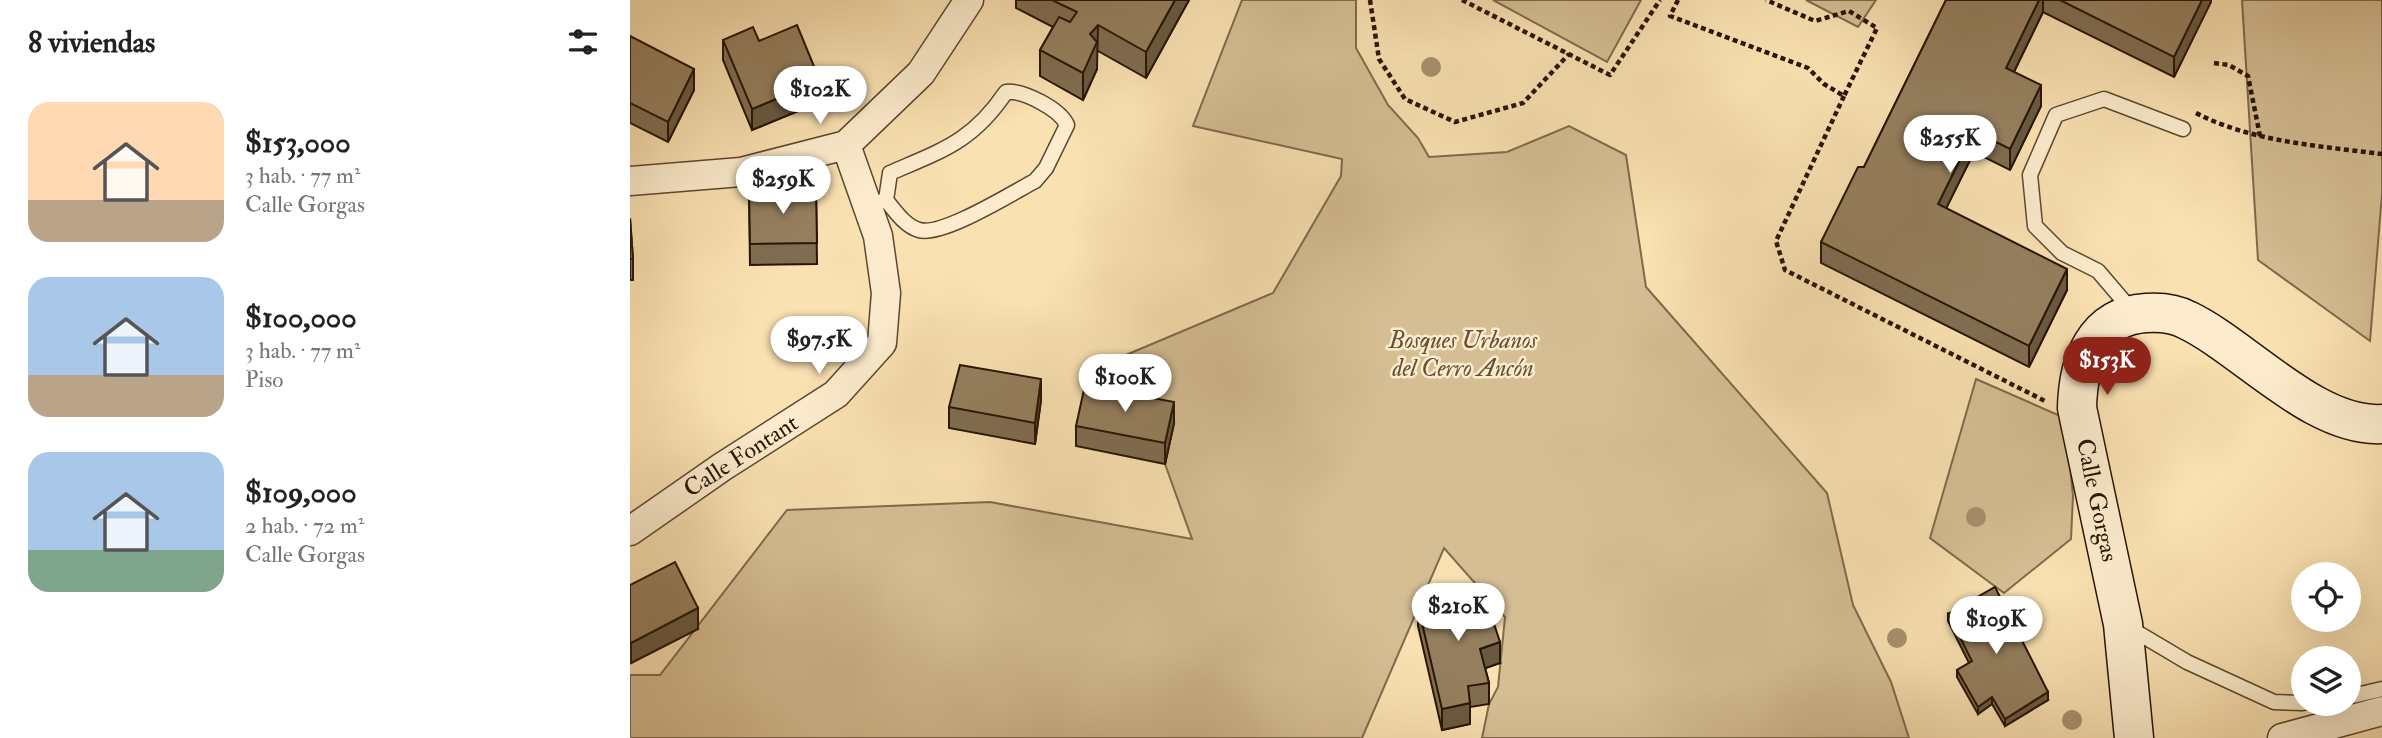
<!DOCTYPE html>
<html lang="es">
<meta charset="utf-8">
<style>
body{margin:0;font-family:"IM FELL Double Pica",serif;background:#f6f6f6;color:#222;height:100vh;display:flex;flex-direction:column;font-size:26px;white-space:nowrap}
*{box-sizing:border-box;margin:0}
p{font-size:23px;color:#767676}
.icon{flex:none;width:38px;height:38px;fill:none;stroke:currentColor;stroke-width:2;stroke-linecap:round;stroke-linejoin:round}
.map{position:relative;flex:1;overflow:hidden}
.sheet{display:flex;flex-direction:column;background:#fff;width:630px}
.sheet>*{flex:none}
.controls{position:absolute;left:1661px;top:562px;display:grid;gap:14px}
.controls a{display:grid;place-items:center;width:70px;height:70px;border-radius:50%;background:#fff;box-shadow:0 7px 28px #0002;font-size:35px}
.price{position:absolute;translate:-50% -60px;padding:0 16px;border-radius:24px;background:#fff;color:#222;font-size:23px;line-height:46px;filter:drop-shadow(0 2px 4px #0008)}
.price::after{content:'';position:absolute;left:50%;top:42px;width:21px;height:16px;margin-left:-10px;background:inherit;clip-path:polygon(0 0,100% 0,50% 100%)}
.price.active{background:#8f2418;color:#fff}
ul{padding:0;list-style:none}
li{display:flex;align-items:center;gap:21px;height:175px;padding:0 28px}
li span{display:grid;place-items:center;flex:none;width:196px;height:140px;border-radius:21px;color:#555}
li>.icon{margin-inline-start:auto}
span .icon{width:84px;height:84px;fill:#fffc;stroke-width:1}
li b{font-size:30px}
h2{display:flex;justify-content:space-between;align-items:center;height:84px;padding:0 28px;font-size:30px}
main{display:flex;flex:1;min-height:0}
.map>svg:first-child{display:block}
</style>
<main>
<section class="sheet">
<h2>8 viviendas<svg class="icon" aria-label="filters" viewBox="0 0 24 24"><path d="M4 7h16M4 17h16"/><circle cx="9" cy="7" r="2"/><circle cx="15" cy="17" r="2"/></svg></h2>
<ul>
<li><span style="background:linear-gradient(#ffd9b3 70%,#b9a48a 0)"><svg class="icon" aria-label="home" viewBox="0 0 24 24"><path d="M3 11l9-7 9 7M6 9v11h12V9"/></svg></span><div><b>$153,000</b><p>3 hab. · 77 m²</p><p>Calle Gorgas</p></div></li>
<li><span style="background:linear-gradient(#a9c7e8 70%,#b9a48a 0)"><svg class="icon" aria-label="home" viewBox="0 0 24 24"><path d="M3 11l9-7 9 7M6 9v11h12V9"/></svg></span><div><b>$100,000</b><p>3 hab. · 77 m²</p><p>Piso</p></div></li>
<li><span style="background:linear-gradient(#a9c7e8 70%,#7fa58c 0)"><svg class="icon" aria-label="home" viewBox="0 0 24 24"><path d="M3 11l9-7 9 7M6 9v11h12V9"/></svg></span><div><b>$109,000</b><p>2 hab. · 72 m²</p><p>Calle Gorgas</p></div></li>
</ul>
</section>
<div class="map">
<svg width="1752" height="738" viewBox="0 0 1752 738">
<rect width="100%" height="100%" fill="#fae1b2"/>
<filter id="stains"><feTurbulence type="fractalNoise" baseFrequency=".00286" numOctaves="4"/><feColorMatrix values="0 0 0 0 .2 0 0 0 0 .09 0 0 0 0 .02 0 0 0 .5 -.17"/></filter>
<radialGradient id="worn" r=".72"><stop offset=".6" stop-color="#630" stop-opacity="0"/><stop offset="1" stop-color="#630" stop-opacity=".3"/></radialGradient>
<path fill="#d6be94" stroke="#7f6a4c" stroke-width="2" d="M 612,0 L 726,0 L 726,48 L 758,105 L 788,138 L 799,157 L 877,152 L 939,126 L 996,155 L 1016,287 L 1197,493 L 1223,605 L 1261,682 L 1279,738 L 852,738 L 859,704 L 868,687 L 875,617 L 814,548 L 732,738 L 0,738 L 0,675 L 30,675 L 157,510 L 360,502 L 562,539 L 535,464 L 544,423 L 462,408 L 458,371 L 643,293 L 711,176 L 712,159 L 563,126 Z
M 863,0 L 1011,0 L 977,62 Z
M 1176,0 L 1246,0 L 1228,27 Z
M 1612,0 L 1752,0 L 1752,194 L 1740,341 L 1628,260 Z
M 1346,379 L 1435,418 L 1443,496 L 1441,539 L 1374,593 L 1300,538 Z"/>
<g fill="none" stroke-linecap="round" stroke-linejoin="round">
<defs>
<path id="lane" d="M 237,205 L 256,200 C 265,211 275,226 289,230 C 312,237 382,193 405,181 L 416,168 L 437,125 C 430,109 393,90 376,92 C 342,142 313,150 260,173 L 256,200
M 1503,312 L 1468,271 L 1432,253 L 1405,226 L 1400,175 L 1426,115 L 1474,99 L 1553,129
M 1498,627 L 1557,662 L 1644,702 L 1673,703
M 1718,697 L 1752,689"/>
<path id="street" d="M 0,181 L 111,172 L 216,145 L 291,73 L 339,0
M 0,531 L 92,467 L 206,394 L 252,343 L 256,293 L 248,236 L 216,145
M 1652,738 L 1752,711"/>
<path id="secondary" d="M 1504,738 L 1493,624 L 1447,408 C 1448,362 1464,316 1516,313 C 1531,312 1544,313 1557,320 C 1614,347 1684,428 1752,424"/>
</defs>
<use href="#lane" stroke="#5c4830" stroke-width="17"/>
<use href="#street" stroke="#5c4830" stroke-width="31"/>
<use href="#secondary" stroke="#281504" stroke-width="41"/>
<path stroke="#281504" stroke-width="4.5" stroke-dasharray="5 3.5" stroke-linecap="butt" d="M 740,0 L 749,59 L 775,99 L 825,122 L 893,103 L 939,54
M 832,0 L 980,75 L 1030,0
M 1048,0 L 1040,16 L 1178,68 L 1194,84 L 1214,96 L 1247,28 L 1219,11 L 1185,21 L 1136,0
M 1584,63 L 1599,65 L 1618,76 L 1630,136
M 1214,96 L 1146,241 L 1155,270 L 1417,402
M 1566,113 C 1622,142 1690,146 1752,154"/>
<use href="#lane" stroke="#fceccd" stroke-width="14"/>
<use href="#street" stroke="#fceccd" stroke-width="28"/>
<use href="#secondary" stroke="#fceccd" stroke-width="38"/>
</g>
<g fill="#a8916e">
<circle cx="801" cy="67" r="10"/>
<circle cx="1346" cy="517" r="10"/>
<circle cx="1267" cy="638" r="10"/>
<circle cx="1442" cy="720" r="10"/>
</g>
<path fill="#806d51" stroke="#281504" stroke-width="2" d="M 386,0 L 559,0 L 516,78 L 468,51 L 467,52 L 467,69 L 453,100 L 410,76 L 410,50 L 423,27 L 386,8 Z
M 1316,0 L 1581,0 L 1544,77 L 1413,12 L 1384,72 L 1411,106 L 1380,170 L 1344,152 L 1316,208 L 1437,290 L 1399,367 L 1191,263 L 1191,242 L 1234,167 Z
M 0,36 L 64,90 L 38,142 L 0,123 Z
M 93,40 L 129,41 L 190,102 L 122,130 L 93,60 Z
M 186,188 L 187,264 L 120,265 L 119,189 Z
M 0,218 L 3,259 L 3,280 L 0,280 Z
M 411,400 L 405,444 L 319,428 L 319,407 Z
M 544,423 L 535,464 L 446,446 L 446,426 Z
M 0,585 L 68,629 L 1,663 L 0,661 Z
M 788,606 L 870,663 L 855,668 L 859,683 L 859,704 L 840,707 L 840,724 L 812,730 L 788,626 Z
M 1318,614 L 1418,700 L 1375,726 L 1362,704 L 1348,714 L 1327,677 L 1327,670 L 1339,663 L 1318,621 Z"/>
<path fill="#685942" stroke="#281504" stroke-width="2" d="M 545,0 L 559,0 L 516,78 L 516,52 Z
M 1409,0 L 1413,0 L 1413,12 L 1376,88 L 1376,68 Z
M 1572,0 L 1581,0 L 1581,2 L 1544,77 L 1544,57 Z
M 468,25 L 467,69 L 453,100 L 453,73 L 460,34 Z
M 64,69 L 64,90 L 38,142 L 38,122 Z
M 190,81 L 190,102 L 122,130 L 122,109 Z
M 1411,85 L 1411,106 L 1380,170 L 1380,149 Z
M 1344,131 L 1344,152 L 1308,225 L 1308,204 Z
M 1437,269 L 1437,290 L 1399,367 L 1399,346 Z
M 411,379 L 411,400 L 405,444 L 405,423 Z
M 544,402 L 544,423 L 535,464 L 535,443 Z
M 68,608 L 68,629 L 1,663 L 1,643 Z
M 870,642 L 870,663 L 850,670 L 850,649 Z
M 1418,692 L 1418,700 L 1375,726 L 1375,719 Z
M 1362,697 L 1362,704 L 1348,714 L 1348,707 Z
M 840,703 L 840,724 L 812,730 L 812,709 Z"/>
<path fill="#957f5e" stroke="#281504" stroke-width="2" d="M 422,0 L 545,0 L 516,52 L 468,25 L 460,34 L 467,42 L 453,73 L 410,50 L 429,17 L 440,22 L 447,12 Z
M 1316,0 L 1409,0 L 1376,68 L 1411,85 L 1380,149 L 1344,131 L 1308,204 L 1437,269 L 1399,346 L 1191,242 L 1228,167 L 1234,167 Z
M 1430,0 L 1572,0 L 1544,57 Z
M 167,25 L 190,81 L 122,109 L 93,40 L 123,27 L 129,41 Z
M 0,36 L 64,69 L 38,122 L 0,103 Z
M 186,188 L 187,243 L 120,244 L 119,189 Z
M 0,218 L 3,259 L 0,259 Z
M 330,365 L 411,379 L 405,423 L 319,407 Z
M 455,385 L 544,402 L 535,443 L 446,426 Z
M 45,562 L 68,608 L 1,643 L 0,640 L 0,585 Z
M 851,585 L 870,642 L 850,649 L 859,683 L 838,686 L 840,703 L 812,709 L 788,606 Z
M 1365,587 L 1418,692 L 1375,719 L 1362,697 L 1348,707 L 1327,670 L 1342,661 L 1318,614 Z"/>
<g text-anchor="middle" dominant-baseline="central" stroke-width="5" stroke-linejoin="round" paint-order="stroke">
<g font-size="24" font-style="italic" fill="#655036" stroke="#fceccd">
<text x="833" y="340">Bosques Urbanos<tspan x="833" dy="28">del Cerro Ancón</tspan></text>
</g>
<g font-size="24" fill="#281504" stroke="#fceccd">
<text transform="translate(111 456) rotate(-33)">Calle Fontant</text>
<text transform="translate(1467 500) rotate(78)">Calle Gorgas</text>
</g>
</g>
<rect width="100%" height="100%" filter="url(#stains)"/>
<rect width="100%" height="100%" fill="url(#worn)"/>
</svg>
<div class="controls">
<a><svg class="icon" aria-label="locate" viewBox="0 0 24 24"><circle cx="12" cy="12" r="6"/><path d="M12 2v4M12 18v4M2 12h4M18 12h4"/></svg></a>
<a><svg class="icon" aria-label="layers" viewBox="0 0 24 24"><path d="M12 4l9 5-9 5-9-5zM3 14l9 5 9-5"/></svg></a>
</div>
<b class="price" style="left:190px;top:126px">$102K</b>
<b class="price" style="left:1320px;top:175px">$255K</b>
<b class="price" style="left:153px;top:216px">$259K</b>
<b class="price" style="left:189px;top:376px">$97.5K</b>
<b class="price active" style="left:1477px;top:397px">$153K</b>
<b class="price" style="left:495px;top:414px">$100K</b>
<b class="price" style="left:828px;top:643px">$210K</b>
<b class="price" style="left:1366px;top:656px">$109K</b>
</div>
</main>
